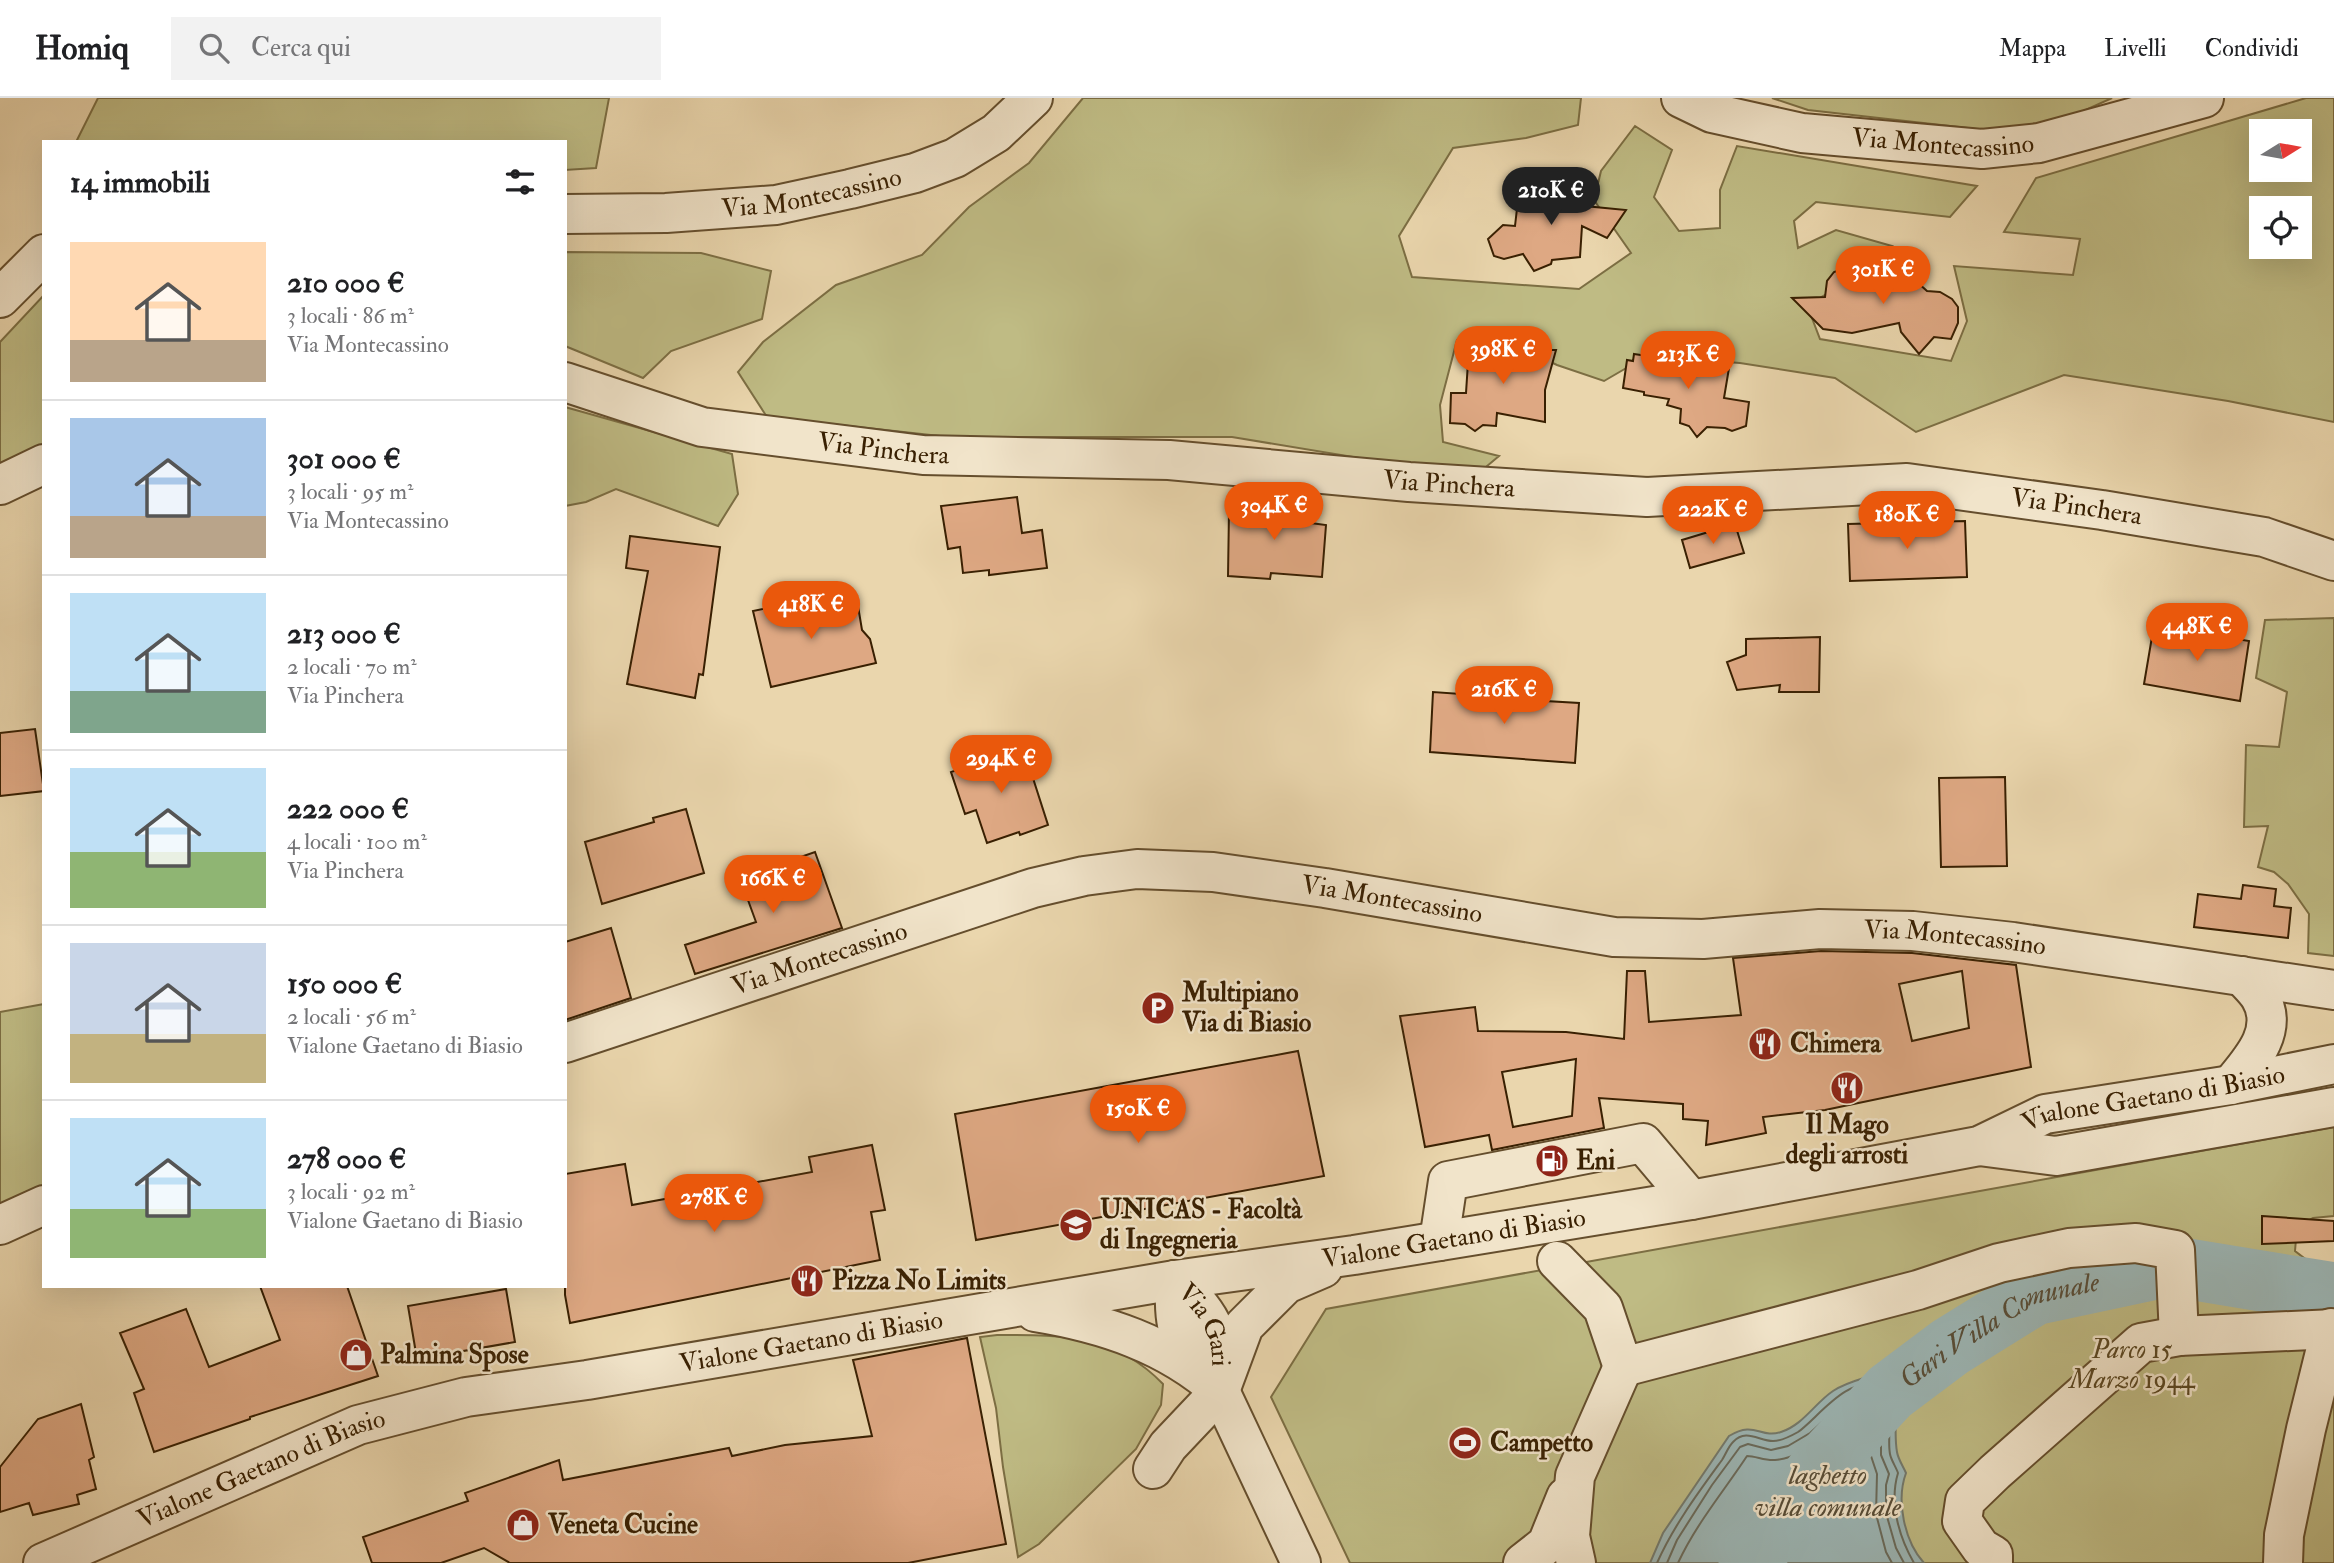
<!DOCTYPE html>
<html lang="it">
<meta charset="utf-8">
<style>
body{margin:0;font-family:"IM FELL Double Pica",serif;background:#f2f2f2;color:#202124;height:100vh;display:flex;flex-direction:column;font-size:26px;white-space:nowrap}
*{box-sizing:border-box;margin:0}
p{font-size:23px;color:#757577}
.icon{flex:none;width:38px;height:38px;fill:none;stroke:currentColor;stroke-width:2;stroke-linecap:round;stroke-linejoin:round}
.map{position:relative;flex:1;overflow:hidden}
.panel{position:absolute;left:42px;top:42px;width:525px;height:1148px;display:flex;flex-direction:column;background:#fff;border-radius:0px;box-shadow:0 7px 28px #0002}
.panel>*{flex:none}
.needle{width:46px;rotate:79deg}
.controls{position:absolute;left:2249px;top:21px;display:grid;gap:14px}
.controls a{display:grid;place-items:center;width:63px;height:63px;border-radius:0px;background:#fff;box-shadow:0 7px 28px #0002;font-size:35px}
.price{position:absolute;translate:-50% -60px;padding:0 16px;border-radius:24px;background:#ea580c;color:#fff;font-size:23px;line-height:46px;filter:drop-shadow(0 2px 4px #0008)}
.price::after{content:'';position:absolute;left:50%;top:42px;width:21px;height:16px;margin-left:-10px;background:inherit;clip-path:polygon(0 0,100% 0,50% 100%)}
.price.on{background:#222;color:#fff}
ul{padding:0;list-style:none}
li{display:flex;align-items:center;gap:21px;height:175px;padding:0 28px}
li+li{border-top:2px solid #e0e0e0}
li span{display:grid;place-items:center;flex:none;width:196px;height:140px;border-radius:0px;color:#555}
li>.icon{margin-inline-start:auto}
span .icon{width:84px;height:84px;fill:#fffc;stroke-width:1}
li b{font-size:30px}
h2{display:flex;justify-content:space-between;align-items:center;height:84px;padding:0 28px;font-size:30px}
header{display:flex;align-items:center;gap:42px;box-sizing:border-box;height:98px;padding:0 35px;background:#fff;border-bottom:2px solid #e0e0e0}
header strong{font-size:33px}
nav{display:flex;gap:38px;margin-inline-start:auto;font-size:24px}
.search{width:490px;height:63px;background:#f2f2f2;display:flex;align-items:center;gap:18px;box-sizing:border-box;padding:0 24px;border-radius:0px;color:#757577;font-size:26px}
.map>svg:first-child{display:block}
</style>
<header>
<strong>Homiq</strong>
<div class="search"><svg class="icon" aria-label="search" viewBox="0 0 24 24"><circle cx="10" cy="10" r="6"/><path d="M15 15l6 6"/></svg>Cerca qui</div>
<nav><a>Mappa</a><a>Livelli</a><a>Condividi</a></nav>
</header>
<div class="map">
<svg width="2334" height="1465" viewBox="0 0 2334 1465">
<rect width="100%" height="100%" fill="#ead6ad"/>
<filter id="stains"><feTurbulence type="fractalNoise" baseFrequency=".00286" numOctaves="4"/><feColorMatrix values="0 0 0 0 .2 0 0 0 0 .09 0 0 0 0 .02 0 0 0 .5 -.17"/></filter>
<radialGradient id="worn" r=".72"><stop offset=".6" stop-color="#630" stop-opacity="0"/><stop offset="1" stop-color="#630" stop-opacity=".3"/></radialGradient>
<path fill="#bfbb84" stroke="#7c6e43" stroke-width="2" fill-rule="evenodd" d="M 98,0 L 609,0 L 596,70 L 565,72 L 565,44 L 76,44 Z
M 1083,0 L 1581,0 L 1578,27 L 1526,40 L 1453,50 L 1399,138 L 1412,179 L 1579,191 L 1631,155 L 1594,102 L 1601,73 L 1635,28 L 1672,52 L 1654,99 L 1679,133 L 1720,130 L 1720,92 L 1737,48 L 1977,88 L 1950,119 L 1816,104 L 1794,123 L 1798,150 L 1836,132 L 1892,148 L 1861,177 L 1807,207 L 1820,241 L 1951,263 L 1967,223 L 1954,168 L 2073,177 L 2080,141 L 2004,134 L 2036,80 L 2306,0 L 2334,0 L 2334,324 L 2228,303 L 2064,277 L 1916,334 L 1835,280 L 1740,265 L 1647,258 L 1604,283 L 1557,267 L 1503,242 L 1457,242 L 1440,307 L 1443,344 L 1499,358 L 1474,379 L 1232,339 L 949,339 L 767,319 L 738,274 L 763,244 L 836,187 L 922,157 L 969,109 L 1029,65 ZM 2261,33 L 2300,33 L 2300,72 L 2261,72 ZM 2261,110 L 2300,110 L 2300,149 L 2261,149 Z
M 1772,0 L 2112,0 L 2030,37 L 1808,12 Z
M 565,154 L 701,155 L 771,173 L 762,221 L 671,253 L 643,280 L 565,248 Z
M 44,197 L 44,358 L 0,378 L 0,244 Z
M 565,309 L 732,356 L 738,396 L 718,428 L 616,391 L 586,404 L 565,408 Z
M 2334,520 L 2334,858 L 2308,855 L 2309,816 L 2288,786 L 2274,774 L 2258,769 L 2268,728 L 2244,729 L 2246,647 L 2279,649 L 2287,594 L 2256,580 L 2265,522 Z
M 44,906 L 44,1094 L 0,1116 L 0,914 Z
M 2334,1029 L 2334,1118 L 2313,1120 L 2297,1129 L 2295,1153 L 2325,1176 L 2334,1177 L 2334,1465 L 1350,1465 L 1271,1299 L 1326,1211 Z
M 997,1237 C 1062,1237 1115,1236 1163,1286 L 1161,1307 L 1136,1351 L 1039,1446 L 1018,1459 L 1003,1369 L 996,1310 L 980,1239 Z"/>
<path fill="#9cb6b5" stroke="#747a6d" stroke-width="2" d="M 1864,1280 C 1909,1292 1891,1319 1897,1354 C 1898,1361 1903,1368 1906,1375 C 1896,1402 1904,1443 1924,1465 L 1650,1465 L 1663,1435 L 1729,1338 C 1755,1322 1760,1341 1781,1334 C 1803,1327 1815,1305 1833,1293 C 1842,1287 1854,1283 1864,1280 Z"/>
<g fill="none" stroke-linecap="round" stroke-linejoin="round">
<path stroke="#6a6b5c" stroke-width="2" d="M 1657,1465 C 1674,1427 1698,1395 1722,1362 C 1726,1356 1728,1349 1733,1344 C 1746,1330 1759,1343 1773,1343 C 1782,1343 1791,1338 1798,1334 C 1817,1321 1850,1274 1877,1291 C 1898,1305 1886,1335 1890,1356 C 1891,1362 1896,1369 1898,1375 C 1889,1405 1899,1439 1914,1465
M 1667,1465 L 1677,1442 L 1712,1387 L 1740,1349 L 1748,1346 L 1771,1352 L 1788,1348 L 1810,1335 L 1842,1306 L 1865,1296 L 1877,1303 L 1881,1311 L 1881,1357 L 1889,1376 L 1886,1387 L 1886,1415 L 1896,1450 L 1904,1465
M 1678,1465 C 1696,1426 1724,1393 1747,1358 C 1756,1358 1765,1363 1775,1362 C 1814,1359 1830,1318 1865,1308 L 1870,1312 L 1871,1358 L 1877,1376 L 1876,1416 L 1886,1454 L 1892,1465"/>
<path stroke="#9cb6b5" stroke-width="61" id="s1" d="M 1749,1465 L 1820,1369 L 1890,1294 L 1950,1249 L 2034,1197 L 2170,1168 L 2334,1195"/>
</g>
<path fill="#dea883" stroke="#392002" stroke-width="2" fill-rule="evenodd" d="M 1531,88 L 1585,97 L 1585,108 L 1626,112 L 1607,140 L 1582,128 L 1580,159 L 1552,162 L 1551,166 L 1534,173 L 1523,156 L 1504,161 L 1494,158 L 1488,141 L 1503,127 L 1515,128 L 1518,102 Z
M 1845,170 L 1854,172 L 1863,180 L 1893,170 L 1907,175 L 1927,193 L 1940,194 L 1952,201 L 1958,209 L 1958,225 L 1951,241 L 1934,239 L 1919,256 L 1901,234 L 1899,225 L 1852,235 L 1823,231 L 1792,200 L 1825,199 L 1827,183 L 1834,174 Z
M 1512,242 L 1528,252 L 1556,252 L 1545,292 L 1545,324 L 1497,315 L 1496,328 L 1483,327 L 1475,333 L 1465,326 L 1450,325 L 1451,295 L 1466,295 L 1469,249 L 1499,251 Z
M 1634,256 L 1729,270 L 1724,300 L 1749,304 L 1746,328 L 1732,333 L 1725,330 L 1707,329 L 1697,339 L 1689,328 L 1680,325 L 1681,311 L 1667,307 L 1669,301 L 1644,297 L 1644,294 L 1623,290 L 1627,262 L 1633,263 Z
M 1265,393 L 1291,395 L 1289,420 L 1311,422 L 1311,425 L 1326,427 L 1322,479 L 1271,475 L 1270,481 L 1228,478 L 1229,413 L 1264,415 Z
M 1017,399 L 1022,435 L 1042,432 L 1047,470 L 989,477 L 989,472 L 963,475 L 960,449 L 948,451 L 941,408 Z
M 1965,423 L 1967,479 L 1850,483 L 1848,426 Z
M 1735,426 L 1744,455 L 1690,470 L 1682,442 Z
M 630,438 L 720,449 L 703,577 L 699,576 L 695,600 L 627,586 L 648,473 L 626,470 Z
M 823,499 L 826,515 L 858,508 L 862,532 L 870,541 L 876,565 L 771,589 L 753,513 Z
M 2154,527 L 2249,543 L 2240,603 L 2144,586 Z
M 1820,539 L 1819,594 L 1779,594 L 1780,587 L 1737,592 L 1727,564 L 1746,557 L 1746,541 Z
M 1476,589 L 1509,591 L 1509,601 L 1579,605 L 1575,665 L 1430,654 L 1433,594 L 1475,597 Z
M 35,631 L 44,693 L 0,698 L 0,635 Z
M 1023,649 L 1048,727 L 1020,737 L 1019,734 L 987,745 L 976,712 L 965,716 L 951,674 Z
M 2005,679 L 2007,768 L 1941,769 L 1939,680 Z
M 686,711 L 704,775 L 602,806 L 585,744 L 654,724 L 653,720 Z
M 815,754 L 842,830 L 695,876 L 685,847 L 756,824 L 740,780 Z
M 2243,787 L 2276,791 L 2274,808 L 2291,810 L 2288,840 L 2194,829 L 2198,796 L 2241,801 Z
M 611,830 L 631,900 L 565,922 L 565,844 Z
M 1821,853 L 1912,855 L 2016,867 L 2031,969 L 1825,1012 L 1763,1019 L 1766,1035 L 1706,1047 L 1708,1023 L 1683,1021 L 1683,1006 L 1599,1000 L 1604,1030 L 1492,1052 L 1489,1037 L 1425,1049 L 1400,918 L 1475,909 L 1478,933 L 1566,934 L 1624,941 L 1627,873 L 1645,873 L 1649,924 L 1741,917 L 1733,860 ZM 1962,873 L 1969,930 L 1912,943 L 1899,886 ZM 1576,961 L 1572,1018 L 1513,1029 L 1502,974 Z
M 1298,953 L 1324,1078 L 976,1142 L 955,1016 Z
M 872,1047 L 885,1112 L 871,1114 L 880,1162 L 570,1225 L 565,1197 L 565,1076 L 625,1066 L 632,1107 L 812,1074 L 809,1059 Z
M 2262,1118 L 2334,1123 L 2334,1143 L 2262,1146 Z
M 260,1188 L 347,1188 L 378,1278 L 250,1319 L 250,1321 L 154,1354 L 134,1295 L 144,1291 L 120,1235 L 186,1211 L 209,1269 L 280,1242 Z
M 506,1191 L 515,1244 L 417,1261 L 408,1208 Z
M 967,1240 L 1006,1446 L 908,1465 L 510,1465 L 484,1450 L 441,1465 L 372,1465 L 363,1439 L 468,1403 L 465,1395 L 559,1362 L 563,1382 L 729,1350 L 732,1358 L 785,1347 L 872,1338 L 853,1262 Z
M 81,1306 L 94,1359 L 89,1362 L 96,1391 L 77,1397 L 79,1406 L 33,1417 L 29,1405 L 0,1414 L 0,1369 L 38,1321 Z"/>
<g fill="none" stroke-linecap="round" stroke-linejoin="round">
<defs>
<g id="minor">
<path id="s2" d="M 1681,0 L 1712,15 L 1802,35 L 1982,51 L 2039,45 L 2204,0"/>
<path id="s3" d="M 565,116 L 666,115 L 776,107 L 850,91 L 915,75 L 955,60 L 996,35 L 1033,0"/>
<path d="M 0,200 L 44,156"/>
<path id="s4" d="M 565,284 L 702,329 L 923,357 L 1169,362 L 1409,384 L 1647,399 L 1907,385 L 2102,412 L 2264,439 L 2334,463"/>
<path d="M 0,387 L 44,366"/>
<path id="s5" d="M 565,945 L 1033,790 L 1084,778 L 1137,771 L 1213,774 L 1325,790 L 1614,839 L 1703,841 L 1820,831 L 1913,833 L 2013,844 L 2334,892"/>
<path d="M 2231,987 C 2251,963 2280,932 2260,899 C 2255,891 2248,885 2242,878"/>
<path d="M 1979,1048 L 2056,1058 L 2334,1009"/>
<path d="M 0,1127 L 44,1107"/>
<path d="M 1439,1143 L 1448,1083 L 1643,1045 L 1691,1102"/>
<path d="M 1557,1163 L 1603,1210 L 1623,1269 L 1918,1192 L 1999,1165 L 2069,1150 L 2136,1145 L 2175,1152 L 2179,1238"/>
<path id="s6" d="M 1175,1182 C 1208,1214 1223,1233 1220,1280"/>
<path d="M 1175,1182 C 1174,1229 1176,1237 1201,1276"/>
<path d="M 1035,1214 C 1103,1225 1168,1246 1220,1293 L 1301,1465"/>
<path d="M 1153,1371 L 1168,1348 L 1220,1293 L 1244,1228 L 1286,1186 L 1323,1170"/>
<path id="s7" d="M 43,1465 L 358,1327 L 466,1299 L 587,1282 L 1175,1182 L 1354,1157 L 1691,1102 L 1979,1048 L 2045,1016 L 2231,987 L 2334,966"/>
<path d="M 1523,1465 L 1547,1446 L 1566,1399"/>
<path d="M 1576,1465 L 1570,1438 L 1575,1378 L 1623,1269"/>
<path d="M 1993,1465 L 1993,1457 L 1981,1450 L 1962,1423 L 1965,1403 L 1995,1374 L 2141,1245 L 2179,1238 L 2334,1231"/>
<path d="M 2283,1465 L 2284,1437 L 2306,1331 L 2331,1230"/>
</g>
</defs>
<use href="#minor" stroke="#654e2d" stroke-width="42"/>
<use href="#minor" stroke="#f1e4ca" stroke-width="38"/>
</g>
<defs>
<symbol id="parking-disc" viewBox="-11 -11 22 22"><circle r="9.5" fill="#8f2418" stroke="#f1e4ca"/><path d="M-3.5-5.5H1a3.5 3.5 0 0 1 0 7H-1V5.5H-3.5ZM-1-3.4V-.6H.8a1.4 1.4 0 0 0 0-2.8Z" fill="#fff"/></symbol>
<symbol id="restaurant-disc" viewBox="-11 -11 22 22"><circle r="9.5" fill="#8f2418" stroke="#f1e4ca"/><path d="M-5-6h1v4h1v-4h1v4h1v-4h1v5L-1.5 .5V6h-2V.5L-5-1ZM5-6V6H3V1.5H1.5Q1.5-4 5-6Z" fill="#fff"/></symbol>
<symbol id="fuel-disc" viewBox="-11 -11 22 22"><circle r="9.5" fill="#8f2418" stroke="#f1e4ca"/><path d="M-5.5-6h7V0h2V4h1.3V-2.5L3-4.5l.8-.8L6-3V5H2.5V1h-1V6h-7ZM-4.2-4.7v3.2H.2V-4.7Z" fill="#fff"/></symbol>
<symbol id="university-disc" viewBox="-11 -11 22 22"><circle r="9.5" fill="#8f2418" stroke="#f1e4ca"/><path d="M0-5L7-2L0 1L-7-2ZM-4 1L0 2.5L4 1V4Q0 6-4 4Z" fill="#fff"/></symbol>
<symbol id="shop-disc" viewBox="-11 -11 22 22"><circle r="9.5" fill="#8f2418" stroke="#f1e4ca"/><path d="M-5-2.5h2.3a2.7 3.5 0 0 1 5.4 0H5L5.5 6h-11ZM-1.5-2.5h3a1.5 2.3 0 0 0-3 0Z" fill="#fff"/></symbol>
<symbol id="stadium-disc" viewBox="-11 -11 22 22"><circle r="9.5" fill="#8f2418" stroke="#f1e4ca"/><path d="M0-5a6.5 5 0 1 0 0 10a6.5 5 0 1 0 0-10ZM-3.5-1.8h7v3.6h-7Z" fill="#fff"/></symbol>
</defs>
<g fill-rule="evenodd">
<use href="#parking-disc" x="1139" y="891" width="38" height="38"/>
<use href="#restaurant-disc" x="1746" y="927" width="38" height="38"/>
<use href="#restaurant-disc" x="1828" y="971" width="38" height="38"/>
<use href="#fuel-disc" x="1533" y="1044" width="38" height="38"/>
<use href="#university-disc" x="1057" y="1108" width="38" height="38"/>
<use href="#restaurant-disc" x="788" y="1164" width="38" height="38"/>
<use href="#shop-disc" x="337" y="1238" width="38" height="38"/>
<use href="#stadium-disc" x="1446" y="1326" width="38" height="38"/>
<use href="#shop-disc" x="504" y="1408" width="38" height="38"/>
</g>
<g text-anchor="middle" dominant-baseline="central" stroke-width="5" stroke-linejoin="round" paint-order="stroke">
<g font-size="26" fill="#392002" stroke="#f1e4ca">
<text stroke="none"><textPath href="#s2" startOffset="268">Via Montecassino</textPath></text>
<text stroke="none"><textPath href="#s3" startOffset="248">Via Montecassino</textPath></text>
<text stroke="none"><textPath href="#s4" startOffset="327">Via Pinchera</textPath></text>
<text stroke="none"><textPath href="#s4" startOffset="894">Via Pinchera</textPath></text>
<text stroke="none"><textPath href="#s4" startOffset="1524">Via Pinchera</textPath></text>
<text stroke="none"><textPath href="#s5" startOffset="856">Via Montecassino</textPath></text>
<text stroke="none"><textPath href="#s5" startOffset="1423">Via Montecassino</textPath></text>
<text stroke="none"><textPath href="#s5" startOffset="268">Via Montecassino</textPath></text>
<text stroke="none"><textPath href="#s7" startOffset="2172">Vialone Gaetano di Biasio</textPath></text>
<text stroke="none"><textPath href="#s7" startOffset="1456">Vialone Gaetano di Biasio</textPath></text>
<text stroke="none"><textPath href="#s6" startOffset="56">Via Gari</textPath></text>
<text stroke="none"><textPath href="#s7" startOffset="805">Vialone Gaetano di Biasio</textPath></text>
<text stroke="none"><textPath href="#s7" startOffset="238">Vialone Gaetano di Biasio</textPath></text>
</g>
<g font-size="26" font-weight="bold" fill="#392002" stroke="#f1e4ca" text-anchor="start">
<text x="1182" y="895">Multipiano<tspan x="1182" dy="30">Via di Biasio</tspan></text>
<text x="1790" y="946">Chimera</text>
<text x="1847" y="1027" text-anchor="middle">Il Mago<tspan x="1847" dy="30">degli arrosti</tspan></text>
<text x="1576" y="1063">Eni</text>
<text x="1100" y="1112">UNICAS - Facoltà<tspan x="1100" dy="30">di Ingegneria</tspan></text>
<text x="832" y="1183">Pizza No Limits</text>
<text x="380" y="1257">Palmina Spose</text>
<text x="1490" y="1345">Campetto</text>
<text x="548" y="1427">Veneta Cucine</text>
</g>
<g font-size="26" font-style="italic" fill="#5a4722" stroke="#f1e4ca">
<text x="2132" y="1252">Parco 15<tspan x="2132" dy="30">Marzo 1944</tspan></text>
</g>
<g font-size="28" font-style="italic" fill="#574d38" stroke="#f1e4ca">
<text stroke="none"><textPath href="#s1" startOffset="350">Gari Villa Comunale</textPath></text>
<text x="1828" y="1377">laghetto<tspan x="1828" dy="32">villa comunale</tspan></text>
</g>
</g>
<rect width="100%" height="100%" filter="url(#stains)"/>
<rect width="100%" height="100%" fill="url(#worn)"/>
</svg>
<div class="controls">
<a><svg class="needle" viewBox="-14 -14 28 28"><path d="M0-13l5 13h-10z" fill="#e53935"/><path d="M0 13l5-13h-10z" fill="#757577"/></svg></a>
<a><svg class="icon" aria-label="locate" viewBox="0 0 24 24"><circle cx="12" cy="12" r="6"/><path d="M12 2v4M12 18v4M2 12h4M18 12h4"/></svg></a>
</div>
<b class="price on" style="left:1551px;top:129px">210K €</b>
<b class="price" style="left:1883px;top:208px">301K €</b>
<b class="price" style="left:1503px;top:288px">398K €</b>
<b class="price" style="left:1688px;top:293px">213K €</b>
<b class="price" style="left:1274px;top:444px">304K €</b>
<b class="price" style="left:1713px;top:448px">222K €</b>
<b class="price" style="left:1907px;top:453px">180K €</b>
<b class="price" style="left:811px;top:543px">418K €</b>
<b class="price" style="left:2197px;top:565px">448K €</b>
<b class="price" style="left:1504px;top:628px">216K €</b>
<b class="price" style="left:1001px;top:697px">294K €</b>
<b class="price" style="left:773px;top:817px">166K €</b>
<b class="price" style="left:1138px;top:1047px">150K €</b>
<b class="price" style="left:714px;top:1136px">278K €</b>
<section class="panel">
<h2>14 immobili<svg class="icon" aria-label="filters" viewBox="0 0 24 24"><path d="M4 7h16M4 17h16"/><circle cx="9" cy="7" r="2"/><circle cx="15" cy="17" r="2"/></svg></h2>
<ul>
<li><span style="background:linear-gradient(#ffd9b3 70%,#b9a48a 0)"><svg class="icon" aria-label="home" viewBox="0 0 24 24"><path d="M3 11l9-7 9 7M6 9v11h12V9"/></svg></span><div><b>210 000 €</b><p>3 locali · 86 m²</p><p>Via Montecassino</p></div></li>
<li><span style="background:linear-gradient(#a9c7e8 70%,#b9a48a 0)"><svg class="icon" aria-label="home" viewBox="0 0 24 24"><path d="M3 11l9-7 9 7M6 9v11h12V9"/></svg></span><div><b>301 000 €</b><p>3 locali · 95 m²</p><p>Via Montecassino</p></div></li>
<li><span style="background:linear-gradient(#bfe0f5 70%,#7fa58c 0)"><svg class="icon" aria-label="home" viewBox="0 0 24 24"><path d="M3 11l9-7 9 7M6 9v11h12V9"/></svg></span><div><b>213 000 €</b><p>2 locali · 70 m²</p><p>Via Pinchera</p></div></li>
<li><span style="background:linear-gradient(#bfe0f5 60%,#8fb573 0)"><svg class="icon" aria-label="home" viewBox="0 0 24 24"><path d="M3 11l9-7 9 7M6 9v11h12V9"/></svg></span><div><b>222 000 €</b><p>4 locali · 100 m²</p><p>Via Pinchera</p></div></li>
<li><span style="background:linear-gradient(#c9d6e8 65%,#c2b280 0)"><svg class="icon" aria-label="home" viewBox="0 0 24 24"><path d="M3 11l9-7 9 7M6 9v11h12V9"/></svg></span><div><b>150 000 €</b><p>2 locali · 56 m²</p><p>Vialone Gaetano di Biasio</p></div></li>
<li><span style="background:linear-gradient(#bfe0f5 65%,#8fb573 0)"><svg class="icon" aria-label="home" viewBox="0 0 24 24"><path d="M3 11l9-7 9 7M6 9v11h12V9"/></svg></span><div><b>278 000 €</b><p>3 locali · 92 m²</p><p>Vialone Gaetano di Biasio</p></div></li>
</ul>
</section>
</div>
